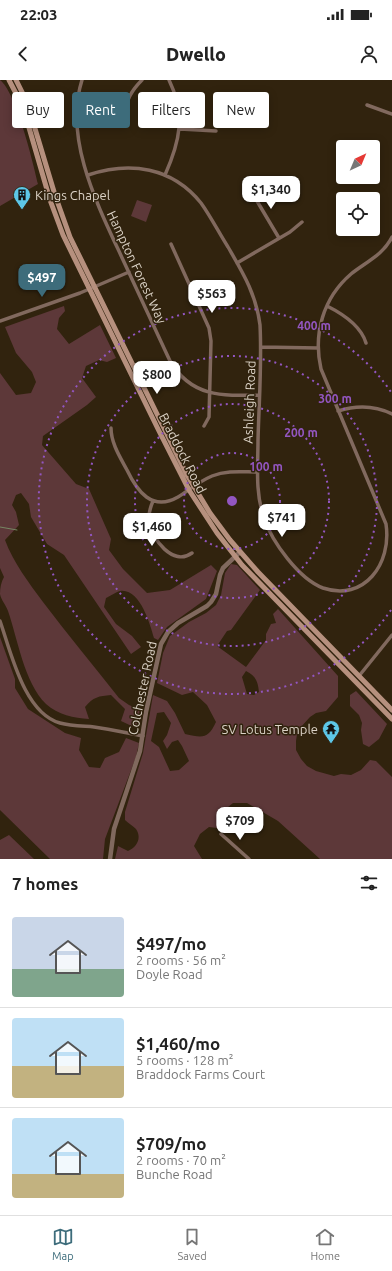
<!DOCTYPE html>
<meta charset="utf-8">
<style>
body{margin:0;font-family:Ubuntu,sans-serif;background:#f2f2f2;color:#222;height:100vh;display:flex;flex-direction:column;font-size:15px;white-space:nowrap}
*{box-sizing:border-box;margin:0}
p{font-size:13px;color:#767676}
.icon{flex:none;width:22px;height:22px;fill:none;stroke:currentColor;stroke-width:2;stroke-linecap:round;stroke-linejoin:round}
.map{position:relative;height:779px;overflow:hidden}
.panel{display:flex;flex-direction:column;background:#fff;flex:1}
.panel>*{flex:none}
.top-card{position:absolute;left:12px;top:12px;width:368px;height:36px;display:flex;gap:8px}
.needle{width:26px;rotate:44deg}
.fabs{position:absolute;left:336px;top:60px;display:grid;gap:8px}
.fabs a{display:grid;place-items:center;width:44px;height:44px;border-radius:4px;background:#fff;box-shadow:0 2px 10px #0003;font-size:20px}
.price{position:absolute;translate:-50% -34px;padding:0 9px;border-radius:8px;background:#fff;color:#222;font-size:13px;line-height:26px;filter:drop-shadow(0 1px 2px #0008)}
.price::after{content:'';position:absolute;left:50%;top:24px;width:12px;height:9px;margin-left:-6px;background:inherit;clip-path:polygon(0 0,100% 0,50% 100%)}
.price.on{background:#3d6c7b;color:#fff}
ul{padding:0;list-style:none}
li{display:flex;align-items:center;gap:12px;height:100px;padding:0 12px}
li+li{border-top:1px solid #e0e0e0}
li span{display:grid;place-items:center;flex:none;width:112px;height:80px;border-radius:4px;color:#555}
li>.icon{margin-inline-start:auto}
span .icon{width:48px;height:48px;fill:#fffc;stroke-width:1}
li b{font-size:17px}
h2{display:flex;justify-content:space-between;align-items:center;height:48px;padding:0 12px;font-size:17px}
.chip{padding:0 14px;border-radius:4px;background:#fff;box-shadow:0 2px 10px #0003;font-size:14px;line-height:36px}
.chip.on{background:#3d6c7b;color:#fff}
.status{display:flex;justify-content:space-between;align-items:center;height:28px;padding:0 20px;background:#fff;direction:ltr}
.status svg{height:11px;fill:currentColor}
header{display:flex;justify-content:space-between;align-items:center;height:52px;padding:0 12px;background:#fff;font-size:18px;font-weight:800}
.tabs{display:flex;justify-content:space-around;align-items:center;height:56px;border-top:1px solid #e0e0e0;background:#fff;font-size:11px;color:#767676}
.tabs a{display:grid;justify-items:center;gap:2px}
.tabs .on{color:#3d6c7b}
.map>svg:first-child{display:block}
</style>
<div class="status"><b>22:03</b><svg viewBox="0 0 49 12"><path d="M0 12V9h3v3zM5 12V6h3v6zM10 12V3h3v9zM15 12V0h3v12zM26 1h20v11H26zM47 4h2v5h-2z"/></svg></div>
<header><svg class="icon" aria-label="back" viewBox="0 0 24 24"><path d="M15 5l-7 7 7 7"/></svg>Dwello<svg class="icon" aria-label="person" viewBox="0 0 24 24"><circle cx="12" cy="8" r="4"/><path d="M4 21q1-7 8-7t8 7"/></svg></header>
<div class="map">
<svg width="392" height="779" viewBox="0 0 392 779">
<rect width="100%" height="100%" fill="#31230e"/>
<path fill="#5d3839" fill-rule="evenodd" d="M 0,0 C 16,12 33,82 38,104 L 0,126 Z
M 137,120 L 152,125 L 146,142 L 131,136 Z
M 64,226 L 65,231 L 59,238 L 57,249 L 69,264 L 100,245 L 116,278 L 107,282 L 99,280 L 86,286 L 82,298 L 96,317 L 87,325 L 43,356 L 42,365 L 76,404 L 89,409 L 111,459 L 109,470 L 123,489 L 147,513 L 170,510 L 211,485 L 217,491 L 206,519 L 167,547 L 158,560 L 154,558 C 150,544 140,508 120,511 C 116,512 110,516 106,518 L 104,527 L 116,544 L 132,556 L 141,567 L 131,574 L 64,475 L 47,464 L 31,437 L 29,424 L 21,413 L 16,415 L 12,425 L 16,432 L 19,445 L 5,460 C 13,482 29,503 43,522 C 68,555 94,586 119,618 L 129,625 L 140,630 L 136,648 L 121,641 L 125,629 L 111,615 C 99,616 93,617 85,627 L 89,639 C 74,638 58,635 46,624 C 24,602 18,560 8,531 C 6,525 1,520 0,514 C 0,508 1,502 4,497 L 0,488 L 0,293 L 16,315 L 31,313 L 36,302 L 32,292 L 16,273 L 5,247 Z
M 231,484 L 237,485 L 260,510 L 231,550 L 227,551 L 217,566 L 246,587 L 266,560 L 266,554 L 271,544 L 276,543 L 273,534 L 278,529 L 338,596 L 338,617 L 326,631 L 316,633 L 310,637 L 300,648 L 297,654 L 296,661 L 296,670 L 301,679 L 307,686 L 316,691 L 334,696 L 341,694 L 351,695 L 361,690 L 370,680 L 376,681 L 392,697 L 392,779 L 320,779 L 278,741 L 247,723 L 233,723 L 217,736 L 221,746 L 217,748 L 209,747 L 200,754 L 194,766 L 202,779 L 115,779 L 118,766 L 128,771 C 137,767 142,758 136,749 C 133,746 128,743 125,740 L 125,732 L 143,673 L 153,615 L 167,621 L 175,633 L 185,654 C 203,658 208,659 216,642 L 207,625 L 193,612 L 182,615 L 157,603 L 163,573 L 170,556 L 189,542 L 206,533 L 216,525 L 221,515 L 225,493 ZM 246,591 C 256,596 258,602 259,612 L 254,615 L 247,614 L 242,597 ZM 164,632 L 171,643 L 167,655 L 163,661 L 167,669 L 172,662 L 178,660 L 182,666 L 189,681 L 179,690 L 170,691 L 159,667 L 151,661 L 157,633 Z
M 0,557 L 15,599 L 15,608 L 28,629 L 65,653 L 81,658 L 79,670 L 89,687 L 100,688 L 105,678 L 119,672 L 126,658 L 139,663 L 136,677 L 105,759 L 103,779 L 50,779 L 0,730 Z
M 356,611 L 387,644 L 379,659 L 369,667 L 363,664 L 361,650 L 362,643 L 359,635 L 350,626 L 350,615 Z
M 9,755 L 34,779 L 0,779 L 0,760 Z"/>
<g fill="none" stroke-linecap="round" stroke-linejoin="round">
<path stroke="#768663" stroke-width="1" d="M 0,447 L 17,450"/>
<path stroke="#81695e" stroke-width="3.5" d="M 82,0 C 63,60 99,128 124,182 C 139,215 155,248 170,281 C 191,317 222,316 259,315
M 367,25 L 392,34
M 128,39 C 122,24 131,11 142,0
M 180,49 L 216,51
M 88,95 C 130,81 172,87 201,123 C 211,137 219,153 228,167 C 243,193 256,214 260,245 C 262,283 259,322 258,360 C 258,386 255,413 264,438 C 272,462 299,499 323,508 C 364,522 392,484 386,444 L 321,289 C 313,254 323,218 351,194 C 366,182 383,175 392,157
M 165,95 C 180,61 186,35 169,0
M 253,105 L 254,116 L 279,158
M 171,164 L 209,248 L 211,261 L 209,337 L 204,346
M 237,183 L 290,152 L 302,142
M 327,226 C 341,233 361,246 366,263
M 0,241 L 80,213 L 129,192
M 261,267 L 318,268
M 338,331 C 357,325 374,325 392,334
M 111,348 C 111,363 120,377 127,390 C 137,411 152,432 178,417 C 189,410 200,401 212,396 C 227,390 242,392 257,392
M 153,421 C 150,428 148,434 149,442 C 152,459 173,487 192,473
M 0,541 C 11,572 24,633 60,643 C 71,646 83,646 94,647 C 110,649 127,653 143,656
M 359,596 L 392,555
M 221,754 L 249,779"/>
<path stroke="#81695e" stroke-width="4.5" d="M 110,779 L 114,749 L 140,671 L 146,632 L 161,564 L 168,552 L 178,543 L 207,526 L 211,522 L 216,514 L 220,495 L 223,488 L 240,472"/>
<path stroke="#b6907e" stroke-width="5" d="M 9,0 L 23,27 L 50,120 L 63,155 L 159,351 L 189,410 L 217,453 L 242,485 L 392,639
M 16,0 L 27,22 L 55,115 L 70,157 L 187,395 L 210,433 L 230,460 L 258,492 L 392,630"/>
</g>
<g fill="none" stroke="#9356c1" stroke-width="2" stroke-dasharray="2 4">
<circle cx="232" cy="421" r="48"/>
<circle cx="232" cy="421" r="97"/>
<circle cx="232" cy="421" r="145"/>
<path d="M391 530A193 193 0 1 1 391 312"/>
</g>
<defs>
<symbol id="building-pin" viewBox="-11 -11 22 30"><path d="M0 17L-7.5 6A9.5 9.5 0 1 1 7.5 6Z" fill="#5dc7e8" stroke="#31230e"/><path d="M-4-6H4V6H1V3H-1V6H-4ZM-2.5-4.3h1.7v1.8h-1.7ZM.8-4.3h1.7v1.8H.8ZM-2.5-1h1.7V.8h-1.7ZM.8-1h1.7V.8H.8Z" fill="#111"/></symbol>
<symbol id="temple-pin" viewBox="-11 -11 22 30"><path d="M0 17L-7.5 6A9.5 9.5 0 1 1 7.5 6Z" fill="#5dc7e8" stroke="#31230e"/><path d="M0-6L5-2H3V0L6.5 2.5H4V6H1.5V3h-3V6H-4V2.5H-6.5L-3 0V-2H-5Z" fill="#111"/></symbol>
</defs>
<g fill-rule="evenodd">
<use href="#building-pin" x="12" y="105" width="20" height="27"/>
<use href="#temple-pin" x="321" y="639" width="20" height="27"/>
</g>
<g text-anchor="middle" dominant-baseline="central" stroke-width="3" stroke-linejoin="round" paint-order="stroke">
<g font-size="13" fill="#dbd2c6" stroke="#31230e" text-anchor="start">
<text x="35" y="115">Kings Chapel</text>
<text x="318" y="649" text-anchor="end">SV Lotus Temple</text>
</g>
<g font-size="13" fill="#dbd2c6" stroke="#31230e">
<text transform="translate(137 187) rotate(65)">Hampton Forest Way</text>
<text transform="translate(249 322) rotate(-88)">Ashleigh Road</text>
<text transform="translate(183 373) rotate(63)">Braddock Road</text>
<text transform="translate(142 608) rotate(-78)">Colchester Road</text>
</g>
</g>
<circle cx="232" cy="421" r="6" fill="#9356c1" stroke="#31230e" stroke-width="2"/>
<g font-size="12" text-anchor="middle" font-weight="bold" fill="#9356c1" stroke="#31230e" stroke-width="3" stroke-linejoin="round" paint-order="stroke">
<text x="314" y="250">400 m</text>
<text x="335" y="323">300 m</text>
<text x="301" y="357">200 m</text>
<text x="266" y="391">100 m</text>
</g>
</svg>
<div class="fabs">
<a><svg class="needle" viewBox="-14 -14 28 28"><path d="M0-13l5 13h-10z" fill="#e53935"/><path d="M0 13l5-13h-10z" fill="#767676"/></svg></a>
<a><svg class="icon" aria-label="locate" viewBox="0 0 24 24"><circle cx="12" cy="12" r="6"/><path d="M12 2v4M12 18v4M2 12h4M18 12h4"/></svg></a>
</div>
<b class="price" style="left:271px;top:130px">$1,340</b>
<b class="price on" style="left:42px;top:218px">$497</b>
<b class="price" style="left:212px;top:234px">$563</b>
<b class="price" style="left:157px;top:315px">$800</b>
<b class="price" style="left:282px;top:458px">$741</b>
<b class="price" style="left:152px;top:467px">$1,460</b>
<b class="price" style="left:240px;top:761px">$709</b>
<div class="top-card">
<a class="chip">Buy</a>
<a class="chip on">Rent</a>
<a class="chip">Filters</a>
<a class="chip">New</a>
</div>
</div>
<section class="panel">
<h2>7 homes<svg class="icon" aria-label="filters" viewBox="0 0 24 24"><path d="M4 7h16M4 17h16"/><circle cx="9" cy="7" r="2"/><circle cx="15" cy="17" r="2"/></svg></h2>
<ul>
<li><span style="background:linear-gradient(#c9d6e8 65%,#7fa58c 0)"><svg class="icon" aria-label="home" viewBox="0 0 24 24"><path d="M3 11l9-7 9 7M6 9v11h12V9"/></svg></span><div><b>$497/mo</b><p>2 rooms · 56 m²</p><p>Doyle Road</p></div></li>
<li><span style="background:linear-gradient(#bfe0f5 60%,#c2b280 0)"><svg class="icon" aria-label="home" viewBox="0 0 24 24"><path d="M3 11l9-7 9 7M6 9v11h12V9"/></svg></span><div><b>$1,460/mo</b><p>5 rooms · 128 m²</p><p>Braddock Farms Court</p></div></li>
<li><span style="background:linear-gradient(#bfe0f5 70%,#c2b280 0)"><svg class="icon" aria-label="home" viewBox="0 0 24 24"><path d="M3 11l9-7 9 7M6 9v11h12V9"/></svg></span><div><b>$709/mo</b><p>2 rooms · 70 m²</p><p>Bunche Road</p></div></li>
</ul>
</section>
<nav class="tabs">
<a class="on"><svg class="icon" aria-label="map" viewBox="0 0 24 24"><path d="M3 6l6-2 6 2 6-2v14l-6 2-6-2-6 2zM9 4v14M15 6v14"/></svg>Map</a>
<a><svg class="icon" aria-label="saved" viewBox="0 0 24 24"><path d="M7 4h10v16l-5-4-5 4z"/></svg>Saved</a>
<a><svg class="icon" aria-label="home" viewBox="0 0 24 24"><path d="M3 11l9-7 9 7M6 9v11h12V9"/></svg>Home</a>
</nav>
